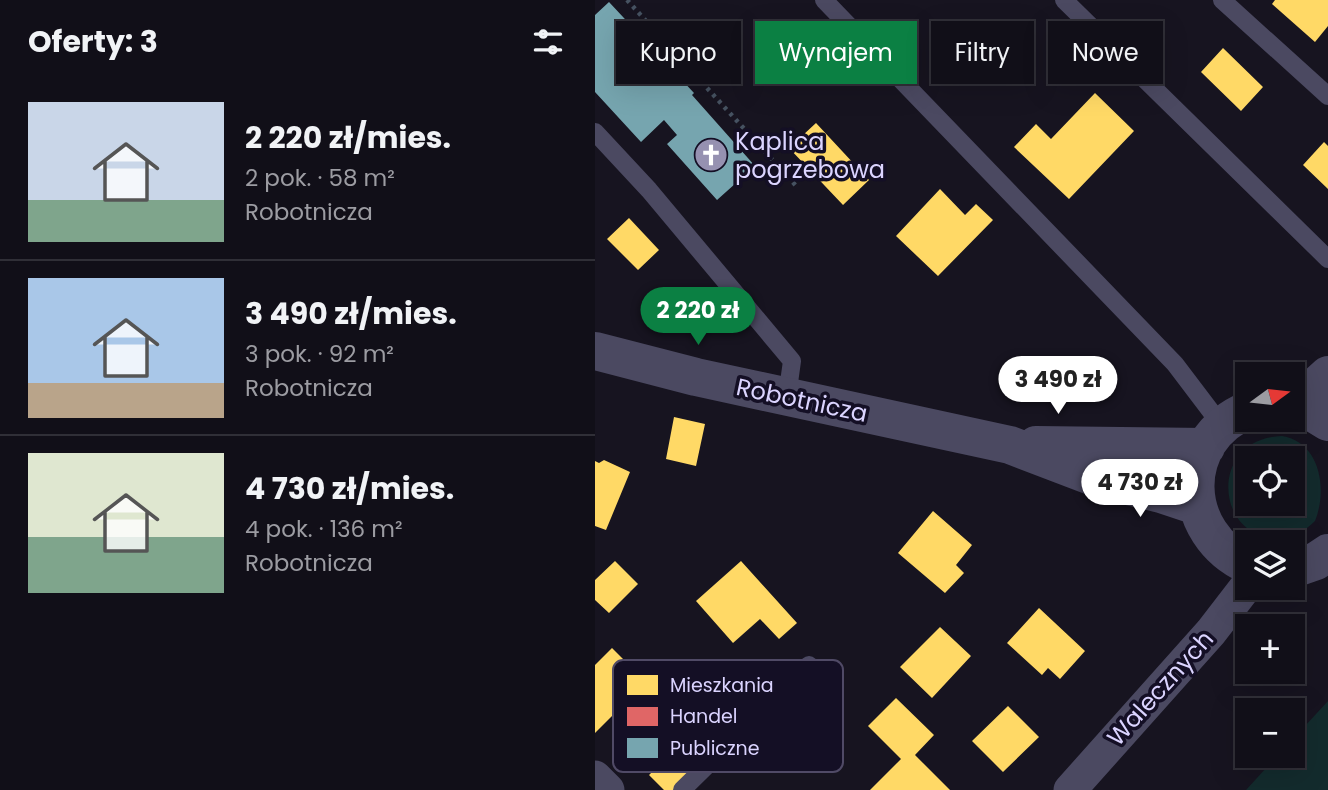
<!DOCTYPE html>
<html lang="pl">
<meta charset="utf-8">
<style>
body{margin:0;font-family:Poppins,sans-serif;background:#1e1d25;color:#f1f3f6;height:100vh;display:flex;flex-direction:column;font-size:26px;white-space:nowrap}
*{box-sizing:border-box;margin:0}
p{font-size:23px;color:#9c9ca2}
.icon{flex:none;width:38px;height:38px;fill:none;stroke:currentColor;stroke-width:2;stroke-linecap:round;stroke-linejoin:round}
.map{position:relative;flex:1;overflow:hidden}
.drawer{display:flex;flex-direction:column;background:#110f18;width:595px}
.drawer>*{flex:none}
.top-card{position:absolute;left:21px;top:21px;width:606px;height:63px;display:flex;gap:14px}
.needle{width:46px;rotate:75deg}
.tools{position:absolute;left:640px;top:362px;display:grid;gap:14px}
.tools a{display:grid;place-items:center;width:70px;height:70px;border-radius:0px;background:#110f18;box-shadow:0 7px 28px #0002,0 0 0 2px #302f37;font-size:35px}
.price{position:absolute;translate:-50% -60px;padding:0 16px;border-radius:24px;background:#fff;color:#222;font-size:23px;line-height:46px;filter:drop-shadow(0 2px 4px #0008)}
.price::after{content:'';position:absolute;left:50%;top:42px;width:21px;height:16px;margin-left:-10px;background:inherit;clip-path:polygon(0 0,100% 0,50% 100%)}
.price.on{background:#0b8043;color:#fff}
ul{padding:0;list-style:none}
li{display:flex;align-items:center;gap:21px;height:175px;padding:0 28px}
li+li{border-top:2px solid #302f37}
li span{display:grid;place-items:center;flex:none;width:196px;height:140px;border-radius:0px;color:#555}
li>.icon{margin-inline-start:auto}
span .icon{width:84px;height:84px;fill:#fffc;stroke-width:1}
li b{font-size:30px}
h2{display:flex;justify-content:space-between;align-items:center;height:84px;padding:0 28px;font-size:30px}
.tag{padding:0 24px;border-radius:0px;background:#110f18;box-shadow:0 7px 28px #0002,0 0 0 2px #302f37;font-size:24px;line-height:63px}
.tag.on{background:#0b8043;color:#fff}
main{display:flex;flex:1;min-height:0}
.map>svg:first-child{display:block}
</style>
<main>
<section class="drawer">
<h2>Oferty: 3<svg class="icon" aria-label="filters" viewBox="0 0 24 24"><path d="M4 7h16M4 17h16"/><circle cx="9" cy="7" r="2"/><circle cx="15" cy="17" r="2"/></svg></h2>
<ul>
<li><span style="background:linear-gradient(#c9d6e8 70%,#7fa58c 0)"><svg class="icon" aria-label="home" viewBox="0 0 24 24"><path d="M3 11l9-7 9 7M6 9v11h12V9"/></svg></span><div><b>2 220 zł/mies.</b><p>2 pok. · 58 m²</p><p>Robotnicza</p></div></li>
<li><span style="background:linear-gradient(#a9c7e8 75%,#b9a48a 0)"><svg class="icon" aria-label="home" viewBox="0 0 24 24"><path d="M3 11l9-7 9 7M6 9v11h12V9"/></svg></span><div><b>3 490 zł/mies.</b><p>3 pok. · 92 m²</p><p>Robotnicza</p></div></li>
<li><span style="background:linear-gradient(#dfe7d0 60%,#7fa58c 0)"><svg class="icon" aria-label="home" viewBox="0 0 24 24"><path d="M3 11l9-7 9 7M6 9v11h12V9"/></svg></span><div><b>4 730 zł/mies.</b><p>4 pok. · 136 m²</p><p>Robotnicza</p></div></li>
</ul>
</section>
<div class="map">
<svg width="733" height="790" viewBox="0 0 733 790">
<rect width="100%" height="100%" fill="#171420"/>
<path fill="#132b2d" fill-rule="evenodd" d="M 687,436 C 725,442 733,489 720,521 C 711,530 700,536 687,537 C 620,544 611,438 687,436 ZM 653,458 L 698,458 L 698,504 L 653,504 Z
M 733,701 L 733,790 L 651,790 L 682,756 L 698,756 L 698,739 Z"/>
<path fill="#ffd966" d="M 680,0 L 733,0 L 733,26 L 720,42 L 677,4 Z
M 628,48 L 668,87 L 646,111 L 606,72 Z
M 500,93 L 539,131 L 474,199 L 419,147 L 441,124 L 456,139 Z
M 221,123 L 274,180 L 248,205 L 194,148 Z
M 729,142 L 733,146 L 733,189 L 708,165 Z
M 345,189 L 370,215 L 381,204 L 398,220 L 343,276 L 301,236 Z
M 34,218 L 64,250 L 43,270 L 12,239 Z
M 79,417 L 110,424 L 101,466 L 71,459 Z
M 9,460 L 35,472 L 11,530 L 0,526 L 0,461 L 4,463 Z
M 338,511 L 377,545 L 361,565 L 369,573 L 350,593 L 303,553 Z
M 20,561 L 43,584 L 14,613 L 0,600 L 0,580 Z
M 146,561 L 202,623 L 184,639 L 165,619 L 138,643 L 101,601 Z
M 444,608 L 490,651 L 465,679 L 453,668 L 447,675 L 412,643 Z
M 345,627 L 376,656 L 337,698 L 305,667 Z
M 17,648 L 38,669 L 22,685 L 35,698 L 0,733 L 0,665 Z
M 301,698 L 339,735 L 320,755 L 355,790 L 275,790 L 306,759 L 273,726 Z
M 413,706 L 444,737 L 408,772 L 377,741 Z
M 90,739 L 110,759 L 79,790 L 69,790 L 54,775 Z"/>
<path fill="#e06666" d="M 121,295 L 140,312 L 127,333 L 103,324 Z"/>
<path fill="#76a5af" d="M 14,2 L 99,93 L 97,95 L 160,166 L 122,200 L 72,144 L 82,135 L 69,120 L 46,142 L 0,92 L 0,15 Z"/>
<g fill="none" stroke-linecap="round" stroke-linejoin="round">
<path stroke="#465261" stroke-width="4.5" stroke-dasharray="3.5 5" stroke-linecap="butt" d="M 32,0 L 203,188"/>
<path stroke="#4b4961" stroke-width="18" d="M 229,0 L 580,364 L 627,426
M 469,0 L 733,259
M 627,0 L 733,96
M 0,132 L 54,190 L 197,361 L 192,397
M 87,790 L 214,665"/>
<path stroke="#4b4961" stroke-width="33" d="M 0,777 L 13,790
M 475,790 L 616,632 L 653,584"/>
<path stroke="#4b4961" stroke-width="38" d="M 0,351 L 101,377 L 415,445 L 504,479 L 566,494 L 602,506
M 698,406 L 715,411 L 733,422
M 699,406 L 733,375
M 653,410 C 581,440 585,534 653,565
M 441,445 L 611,447
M 698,569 L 721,561 L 733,553"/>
</g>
<defs>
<symbol id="church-disc" viewBox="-11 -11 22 22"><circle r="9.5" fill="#9691b1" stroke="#140f25"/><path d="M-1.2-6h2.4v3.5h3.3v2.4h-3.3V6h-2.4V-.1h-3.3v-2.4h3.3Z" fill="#fff"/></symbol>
</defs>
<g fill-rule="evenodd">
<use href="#church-disc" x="97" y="136" width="38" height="38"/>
</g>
<g text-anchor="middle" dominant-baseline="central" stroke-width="7" stroke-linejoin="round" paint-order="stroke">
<g font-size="24" fill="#dbd4ff" stroke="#140f25" text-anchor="start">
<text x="140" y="141">Kaplica<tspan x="140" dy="28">pogrzebowa</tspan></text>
</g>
<g font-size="24" fill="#dbd4ff" stroke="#140f25">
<text transform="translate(207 400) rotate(12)">Robotnicza</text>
<text transform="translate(565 688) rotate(-48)">Walecznych</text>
</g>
</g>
<rect x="18" y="660" width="230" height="112" rx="10" fill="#140f25" stroke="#504a66" stroke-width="2"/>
<rect x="32" y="675" width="31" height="20" fill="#ffd966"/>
<rect x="32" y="707" width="31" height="19" fill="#e06666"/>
<rect x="32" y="738" width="31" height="20" fill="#76a5af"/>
<g font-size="19" fill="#dbd4ff">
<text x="75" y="692">Mieszkania</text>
<text x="75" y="723">Handel</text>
<text x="75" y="755">Publiczne</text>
</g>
</svg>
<div class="tools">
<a><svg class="needle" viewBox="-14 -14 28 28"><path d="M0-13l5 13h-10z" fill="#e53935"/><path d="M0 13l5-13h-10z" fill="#9c9ca2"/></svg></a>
<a><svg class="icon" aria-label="locate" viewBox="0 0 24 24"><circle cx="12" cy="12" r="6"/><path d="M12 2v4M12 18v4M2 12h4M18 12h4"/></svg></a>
<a><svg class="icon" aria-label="layers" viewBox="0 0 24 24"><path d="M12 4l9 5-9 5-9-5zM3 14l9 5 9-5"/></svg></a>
<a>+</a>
<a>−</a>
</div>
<b class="price on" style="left:103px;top:347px">2 220 zł</b>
<b class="price" style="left:463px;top:416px">3 490 zł</b>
<b class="price" style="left:545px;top:519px">4 730 zł</b>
<div class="top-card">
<a class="tag">Kupno</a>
<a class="tag on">Wynajem</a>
<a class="tag">Filtry</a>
<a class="tag">Nowe</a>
</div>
</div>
</main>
